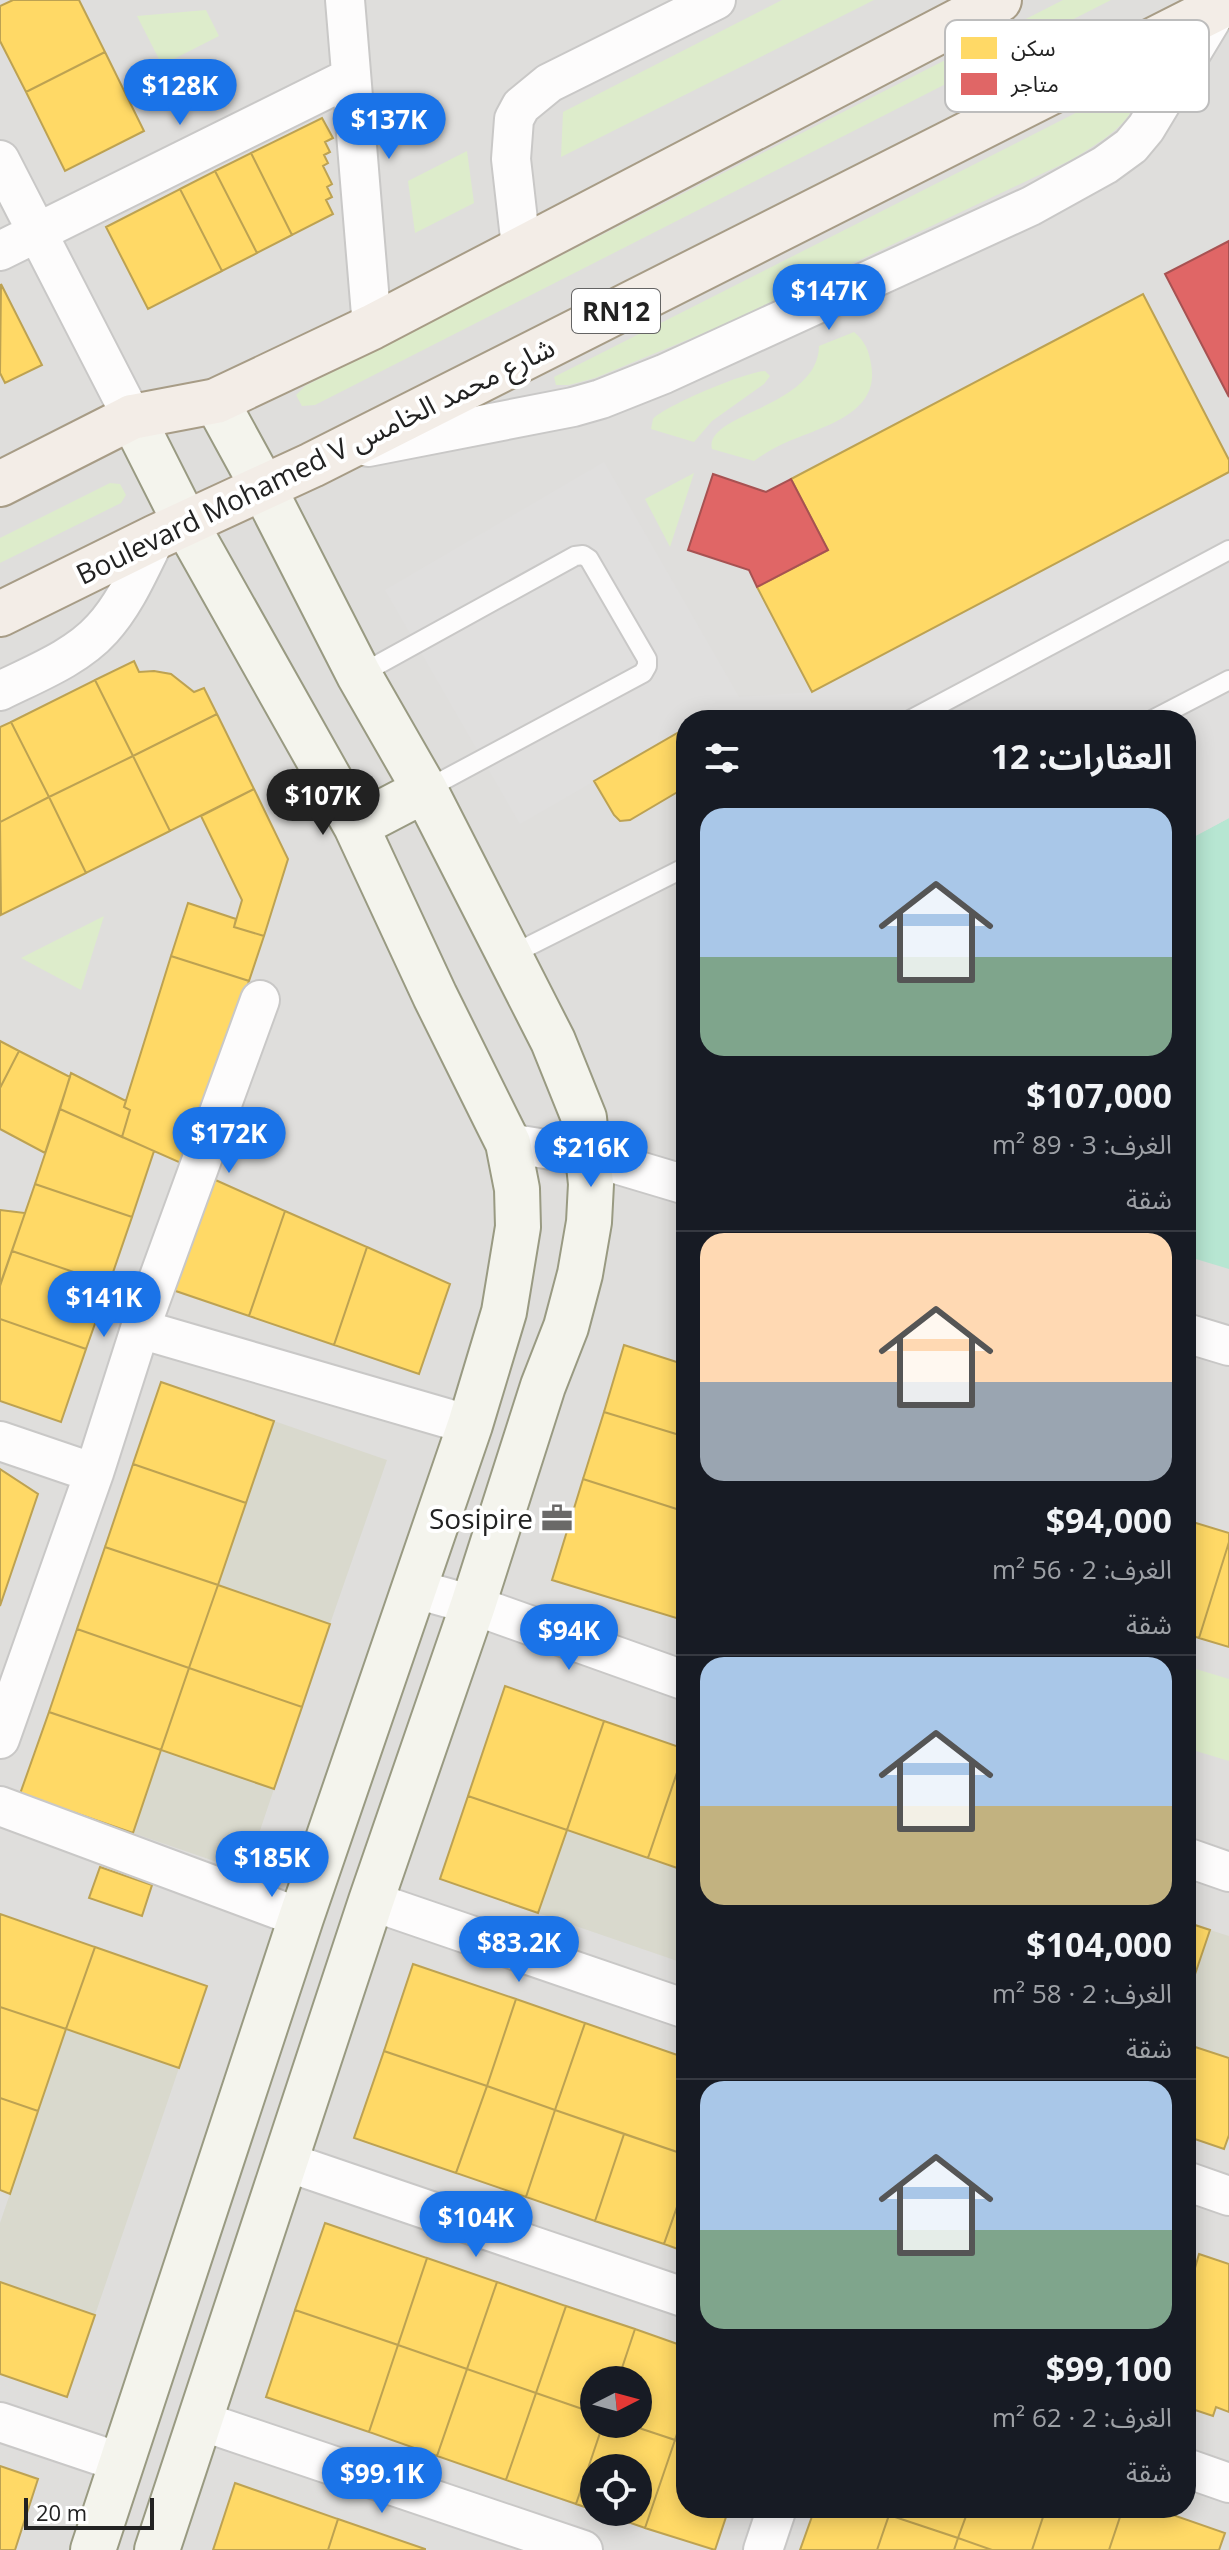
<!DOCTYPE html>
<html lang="ar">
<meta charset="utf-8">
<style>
body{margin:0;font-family:"Open Sans","Noto Sans Arabic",sans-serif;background:#20242c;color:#f1f3f6;direction:rtl;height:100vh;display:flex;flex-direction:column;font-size:30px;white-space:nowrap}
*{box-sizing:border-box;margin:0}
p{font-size:26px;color:#9ea1a6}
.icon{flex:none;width:44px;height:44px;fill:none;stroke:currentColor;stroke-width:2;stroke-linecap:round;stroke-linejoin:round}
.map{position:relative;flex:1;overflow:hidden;direction:ltr}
.drawer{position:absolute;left:676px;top:710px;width:520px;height:1808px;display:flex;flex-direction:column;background:#171b24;border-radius:32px;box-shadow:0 4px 20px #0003;direction:rtl}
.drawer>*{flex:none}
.needle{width:52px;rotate:84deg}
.buttons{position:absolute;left:580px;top:2366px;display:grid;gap:16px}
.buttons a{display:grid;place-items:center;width:72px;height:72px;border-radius:50%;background:#171b24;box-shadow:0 4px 20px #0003;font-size:40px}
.scale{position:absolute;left:24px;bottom:20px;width:130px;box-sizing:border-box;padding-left:8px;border:4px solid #222;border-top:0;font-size:22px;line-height:28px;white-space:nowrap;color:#222;-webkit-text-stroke:6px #fff;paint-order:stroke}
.price{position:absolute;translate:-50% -68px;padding:0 18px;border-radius:28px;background:#1a73e8;color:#fff;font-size:26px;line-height:52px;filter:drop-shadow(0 2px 4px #0008)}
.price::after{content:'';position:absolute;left:50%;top:48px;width:24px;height:18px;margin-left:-12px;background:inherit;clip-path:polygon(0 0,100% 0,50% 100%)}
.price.current{background:#222;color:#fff}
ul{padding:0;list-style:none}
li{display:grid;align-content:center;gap:16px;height:424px;padding:0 24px}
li+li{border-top:2px solid #363941}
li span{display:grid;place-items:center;height:248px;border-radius:24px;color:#555}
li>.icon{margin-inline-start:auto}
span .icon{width:144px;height:144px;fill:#fffc;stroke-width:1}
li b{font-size:34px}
h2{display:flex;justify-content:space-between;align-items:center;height:96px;padding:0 24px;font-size:34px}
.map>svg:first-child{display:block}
</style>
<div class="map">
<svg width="1229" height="2550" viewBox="0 0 1229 2550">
<rect width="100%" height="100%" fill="#f0eeeb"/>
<path fill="#dfdedc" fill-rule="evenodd" d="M 0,0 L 1229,0 L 1229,2550 L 0,2550 ZM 686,720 L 1186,720 L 1186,2508 L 686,2508 ZM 594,2380 L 638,2380 L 638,2424 L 594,2424 ZM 594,2468 L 638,2468 L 638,2512 L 594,2512 Z"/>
<path fill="#d9d9cd" d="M 274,1421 L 387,1460 L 330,1624 L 218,1585 Z
M 161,1750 L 274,1789 L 246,1872 L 133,1833 Z
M 567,1830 L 686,1871 L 686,1964 L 538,1913 Z
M 1210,1930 L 1229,1936 L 1229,2058 L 1186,2044 L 1186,2001 Z
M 66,2029 L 179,2068 L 95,2315 L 0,2282 L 0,2223 Z"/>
<path fill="#ddeccb" d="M 782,0 L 874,0 L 561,157 L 563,112 Z
M 1063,0 L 1111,0 L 315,405 L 302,406 L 296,395 L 305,386 Z
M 206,10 L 219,36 L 162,65 L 137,16 Z
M 1125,88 L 1131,90 C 1148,117 1090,148 1071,160 L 716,328 L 595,378 L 569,385 L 556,385 L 554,377 Z
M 467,151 L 474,203 L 415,233 L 408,181 Z
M 854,332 C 865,341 869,351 871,364 C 881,414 821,427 787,442 C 775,447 764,454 754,461 L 712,449 C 703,413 818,408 819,346 Z
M 765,371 L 770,376 L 764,384 L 712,421 L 694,442 L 651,429 L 653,419 C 667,405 743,373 765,371 Z
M 694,473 L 670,547 L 645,499 Z
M 110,483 L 120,484 L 126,495 L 121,503 L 0,563 L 0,538 Z
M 104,916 L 81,990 L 21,958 Z
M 1186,1666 L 1229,1679 L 1229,1761 L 1186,1748 Z"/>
<path fill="#b7e6d2" d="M 1229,818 L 1229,1269 L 1186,1256 L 1186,841 Z"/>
<path fill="#e0dfde" d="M 604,462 L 739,697 L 812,692 L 1229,472 L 1229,818 L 1186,841 L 1186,720 L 686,720 L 686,728 L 520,824 L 385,590 Z"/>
<path fill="#ffd966" stroke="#bda252" stroke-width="2" d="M 13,0 L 79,0 L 105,52 L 26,92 L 0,41 L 0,6 Z
M 105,52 L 144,131 L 65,171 L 26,92 Z
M 322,118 L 333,138 L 325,142 L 330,152 L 324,155 L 328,163 L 323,166 L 332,184 L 327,187 L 332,197 L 326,200 L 333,214 L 292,235 L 251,153 Z
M 251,153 L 292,235 L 257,253 L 215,171 Z
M 215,171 L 257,253 L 222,271 L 180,189 Z
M 180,189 L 222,271 L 148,309 L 106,227 Z
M 1,284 L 42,365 L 5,383 L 0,373 Z
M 1143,294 L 1229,460 L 1229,472 L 812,692 L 757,587 L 828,550 L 791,479 Z
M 134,661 L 139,672 L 154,671 L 171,674 L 194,692 L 204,688 L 217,714 L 133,756 L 95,680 Z
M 95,680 L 133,756 L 49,797 L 11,722 Z
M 217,714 L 254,789 L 170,831 L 133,756 Z
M 11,722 L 49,797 L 0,822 L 0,727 Z
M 686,728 L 686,787 L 630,820 L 620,821 L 614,815 L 594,781 Z
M 133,756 L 170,831 L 86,873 L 49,797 Z
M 254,789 L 288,859 L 264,936 L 234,927 L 242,900 L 201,816 Z
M 49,797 L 86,873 L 1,915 L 0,822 Z
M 188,903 L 236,919 L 234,927 L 264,936 L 249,981 L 171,956 Z
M 171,956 L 249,981 L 190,1167 L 122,1137 L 130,1110 L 124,1107 Z
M 0,1041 L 19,1051 L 0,1088 Z
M 19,1051 L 70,1077 L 45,1153 L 0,1129 L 0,1088 Z
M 71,1073 L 126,1101 L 124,1107 L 130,1110 L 122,1137 L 60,1109 Z
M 60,1109 L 154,1151 L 132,1217 L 35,1184 Z
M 202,1174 L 285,1211 L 249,1316 L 164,1287 Z
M 35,1184 L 132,1217 L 109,1284 L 12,1251 Z
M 0,1210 L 25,1213 L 1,1282 L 0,1281 Z
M 285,1211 L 367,1247 L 334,1345 L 249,1316 Z
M 367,1247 L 450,1284 L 419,1374 L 334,1345 Z
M 12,1251 L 109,1284 L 86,1349 L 0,1319 L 0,1286 Z
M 0,1319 L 86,1349 L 61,1422 L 0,1401 Z
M 624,1345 L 686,1365 L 686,1437 L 604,1412 Z
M 161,1382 L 274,1421 L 246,1503 L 133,1464 Z
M 604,1412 L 686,1437 L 686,1512 L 583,1479 Z
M 133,1464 L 246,1503 L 218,1585 L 105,1547 Z
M 0,1469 L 38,1494 L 0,1606 Z
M 583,1479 L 686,1512 L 686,1621 L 552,1580 Z
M 1186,1520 L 1229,1533 L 1229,1542 L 1199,1638 L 1186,1634 Z
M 1229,1542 L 1229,1647 L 1199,1638 Z
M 105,1547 L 218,1585 L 189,1668 L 77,1629 Z
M 218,1585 L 330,1624 L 302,1707 L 189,1668 Z
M 77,1629 L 189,1668 L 161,1750 L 49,1712 Z
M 189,1668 L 302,1707 L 274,1789 L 161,1750 Z
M 505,1686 L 604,1721 L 567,1830 L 468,1796 Z
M 49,1712 L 161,1750 L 133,1833 L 20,1794 Z
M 604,1721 L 685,1749 L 648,1858 L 567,1830 Z
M 685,1749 L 686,1749 L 686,1871 L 648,1858 Z
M 468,1796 L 567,1830 L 538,1913 L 440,1879 Z
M 100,1867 L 152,1885 L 142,1916 L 89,1898 Z
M 0,1914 L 95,1947 L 66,2029 L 0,2007 Z
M 1186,1922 L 1210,1930 L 1186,2001 Z
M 95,1947 L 207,1986 L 179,2068 L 66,2029 Z
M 413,1964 L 516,1999 L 487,2086 L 384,2051 Z
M 516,1999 L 585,2023 L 555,2110 L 487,2086 Z
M 0,2007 L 66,2029 L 38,2111 L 0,2098 Z
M 585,2023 L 686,2058 L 686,2155 L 555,2110 Z
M 1186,2044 L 1229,2058 L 1229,2135 L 1224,2149 L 1186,2136 Z
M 384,2051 L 487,2086 L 456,2173 L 354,2138 Z
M 487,2086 L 555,2110 L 526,2197 L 456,2173 Z
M 0,2098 L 38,2111 L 10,2194 L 0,2190 Z
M 555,2110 L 624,2134 L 595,2221 L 526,2197 Z
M 624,2134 L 686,2155 L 686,2181 L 664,2244 L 595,2221 Z
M 686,2181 L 686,2252 L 664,2244 Z
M 325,2223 L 427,2258 L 398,2345 L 295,2310 Z
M 1199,2254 L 1229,2264 L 1229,2412 L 1216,2407 L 1213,2416 L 1186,2407 L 1186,2265 L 1195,2268 Z
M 427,2258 L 497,2282 L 467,2369 L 398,2345 Z
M 0,2282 L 95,2315 L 67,2397 L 0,2374 Z
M 497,2282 L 566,2306 L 536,2393 L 467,2369 Z
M 566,2306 L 635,2329 L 618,2380 L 594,2380 L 594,2413 L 536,2393 Z
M 295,2310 L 398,2345 L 369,2432 L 266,2397 Z
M 635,2329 L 686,2347 L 686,2407 L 675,2440 L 627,2424 L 638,2424 L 638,2380 L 618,2380 Z
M 398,2345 L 467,2369 L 437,2456 L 369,2432 Z
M 467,2369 L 536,2393 L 506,2480 L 437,2456 Z
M 536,2393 L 594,2413 L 594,2424 L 603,2424 L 576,2504 L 506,2480 Z
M 686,2407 L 686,2444 L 675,2440 Z
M 603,2424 L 627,2424 L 675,2440 L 645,2528 L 599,2512 L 638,2512 L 638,2468 L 594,2468 L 594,2510 L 576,2504 Z
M 675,2440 L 686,2444 L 686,2508 L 729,2508 L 715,2550 L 645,2528 Z
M 0,2466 L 38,2479 L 15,2550 L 0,2550 Z
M 235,2483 L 338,2519 L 328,2550 L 213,2550 Z
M 815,2508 L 870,2508 L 889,2515 L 877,2550 L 800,2550 Z
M 892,2508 L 969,2508 L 958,2538 L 889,2515 Z
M 969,2508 L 1046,2508 L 1032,2550 L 992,2550 L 958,2538 Z
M 1046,2508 L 1123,2508 L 1109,2550 L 1032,2550 Z
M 1123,2508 L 1153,2508 L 1225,2533 L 1219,2550 L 1109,2550 Z
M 889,2515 L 958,2538 L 954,2550 L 877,2550 Z
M 338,2519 L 425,2549 L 425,2550 L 328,2550 Z
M 958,2538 L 992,2550 L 954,2550 Z"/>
<path fill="#e06666" stroke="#a75252" stroke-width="2" d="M 1229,241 L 1229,397 L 1165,274 Z
M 713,474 L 766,492 L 791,479 L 828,550 L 757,587 L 749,570 L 688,550 Z"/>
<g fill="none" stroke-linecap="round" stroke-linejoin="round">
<defs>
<path id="lane" d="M 359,675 L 575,556 L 583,555 L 589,559 L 647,659 L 647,666 L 643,673 L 425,790
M 910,720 L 1229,550
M 1152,720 L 1229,680
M 511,955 L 686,867"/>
<path id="street" d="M 345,0 L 372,327
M 0,160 L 132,417
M 521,247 L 511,159 L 514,119 L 521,106 L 549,83 L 716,0
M 0,251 L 351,77
M 368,447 L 573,407 L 601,399 L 664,374 L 1031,206 L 1105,165 L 1131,146 L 1146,128 L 1219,7
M 0,691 C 34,674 76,658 102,629 C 126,603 140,568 156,537
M 508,1143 L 589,1156 L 686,1185
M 140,1329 L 260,1000
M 1186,1333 L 1229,1346
M 0,1441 L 94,1473
M 412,1588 L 473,1605 L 686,1681
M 0,1739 L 94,1473 L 140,1329 L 470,1425
M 0,1806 L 301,1918
M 1186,1857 L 1229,1872
M 371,1901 L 686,2009
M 287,2162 L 686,2298
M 1186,2181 L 1229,2196
M 201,2421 L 583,2550
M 0,2422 L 122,2463
M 1186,2468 L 1229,2483
M 763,2550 L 777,2508"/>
<path id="secondary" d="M 356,826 L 425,790
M 93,2550 L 301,1918 L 470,1425 L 504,1312 L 518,1227 L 517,1189 L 508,1143 L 498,1123 L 435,996 L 356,826 L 186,524 L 132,417
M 157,2550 L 371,1901 L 473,1605 L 543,1386 L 566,1327 L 580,1274 L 589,1222 L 591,1184 L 584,1118 L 553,1041 L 425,790 L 359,675 L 263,487 L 216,401"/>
<path id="primary" d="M 0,484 L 132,417 L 216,401 L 372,327 L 999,0
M 0,614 L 156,537 L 312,465 L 1229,2"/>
</defs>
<use href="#lane" stroke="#c9c8c7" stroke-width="22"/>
<use href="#street" stroke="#c9c8c7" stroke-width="42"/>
<use href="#secondary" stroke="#999a82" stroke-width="48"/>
<use href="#primary" stroke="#a79c86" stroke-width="48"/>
<use href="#lane" stroke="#fdfcfc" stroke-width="18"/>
<use href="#street" stroke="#fdfcfc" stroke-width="38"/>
<use href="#secondary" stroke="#f4f4ed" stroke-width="44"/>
<use href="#primary" stroke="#f3ede7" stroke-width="44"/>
</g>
<defs>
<symbol id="office-bare" viewBox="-9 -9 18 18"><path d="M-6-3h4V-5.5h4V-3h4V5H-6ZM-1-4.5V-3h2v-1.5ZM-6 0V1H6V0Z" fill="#6a6968" stroke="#fff" stroke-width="2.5" paint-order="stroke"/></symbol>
</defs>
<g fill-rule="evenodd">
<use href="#office-bare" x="535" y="1496" width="44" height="44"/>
</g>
<g text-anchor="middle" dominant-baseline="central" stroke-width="8" stroke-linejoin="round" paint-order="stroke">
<rect fill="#fff" stroke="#646464" stroke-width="2" x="572" y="289" width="88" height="44" rx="6"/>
<g font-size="26" font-weight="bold" fill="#222">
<text x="616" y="311">RN12</text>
</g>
<g font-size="28" fill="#222" stroke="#fff">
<text transform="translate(315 460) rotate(-26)">Boulevard Mohamed V شارع محمد الخامس</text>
</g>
<g font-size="28" fill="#222" stroke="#fff" text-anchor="end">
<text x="533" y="1518">Sosipire</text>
</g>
</g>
<rect x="945" y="20" width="264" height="92" rx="12" fill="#fff" stroke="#bdbdbd" stroke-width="2"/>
<rect x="961" y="37" width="36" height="22" fill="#ffd966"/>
<rect x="961" y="73" width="36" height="22" fill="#e06666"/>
<g font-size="22" fill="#222">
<text x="1011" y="56">سكن</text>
<text x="1011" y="92">متاجر</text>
</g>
</svg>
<div class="buttons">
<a><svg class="needle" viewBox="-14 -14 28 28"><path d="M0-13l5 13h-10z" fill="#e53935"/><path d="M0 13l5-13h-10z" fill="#9ea1a6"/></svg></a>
<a><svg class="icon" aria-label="locate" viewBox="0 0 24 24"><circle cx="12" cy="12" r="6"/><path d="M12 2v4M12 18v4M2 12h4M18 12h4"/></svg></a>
</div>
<div class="scale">20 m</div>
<b class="price" style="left:180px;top:127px">$128K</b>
<b class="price" style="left:389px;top:161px">$137K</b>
<b class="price" style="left:829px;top:332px">$147K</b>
<b class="price current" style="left:323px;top:837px">$107K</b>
<b class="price" style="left:229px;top:1175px">$172K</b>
<b class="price" style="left:591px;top:1189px">$216K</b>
<b class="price" style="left:104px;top:1339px">$141K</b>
<b class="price" style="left:569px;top:1672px">$94K</b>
<b class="price" style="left:272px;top:1899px">$185K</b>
<b class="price" style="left:519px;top:1984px">$83.2K</b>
<b class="price" style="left:476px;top:2259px">$104K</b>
<b class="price" style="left:382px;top:2515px">$99.1K</b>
<section class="drawer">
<h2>العقارات: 12<svg class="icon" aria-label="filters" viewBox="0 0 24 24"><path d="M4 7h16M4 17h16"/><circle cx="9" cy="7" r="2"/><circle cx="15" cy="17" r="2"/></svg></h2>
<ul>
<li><span style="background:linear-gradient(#a9c7e8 60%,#7fa58c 0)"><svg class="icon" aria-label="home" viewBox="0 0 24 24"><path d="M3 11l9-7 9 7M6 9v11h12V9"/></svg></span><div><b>$107,000</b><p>الغرف: 3 · 89 m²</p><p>شقة</p></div></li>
<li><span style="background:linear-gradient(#ffd9b3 60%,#9aa5b1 0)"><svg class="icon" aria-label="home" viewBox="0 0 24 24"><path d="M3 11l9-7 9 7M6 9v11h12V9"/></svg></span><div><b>$94,000</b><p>الغرف: 2 · 56 m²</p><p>شقة</p></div></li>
<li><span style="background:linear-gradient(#a9c7e8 60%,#c2b280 0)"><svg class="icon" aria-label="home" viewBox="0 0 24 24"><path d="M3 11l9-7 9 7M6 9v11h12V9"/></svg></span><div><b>$104,000</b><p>الغرف: 2 · 58 m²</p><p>شقة</p></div></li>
<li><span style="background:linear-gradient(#a9c7e8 60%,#7fa58c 0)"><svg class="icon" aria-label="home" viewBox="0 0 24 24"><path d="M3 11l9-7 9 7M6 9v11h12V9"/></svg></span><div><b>$99,100</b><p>الغرف: 2 · 62 m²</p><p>شقة</p></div></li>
</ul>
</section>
</div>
